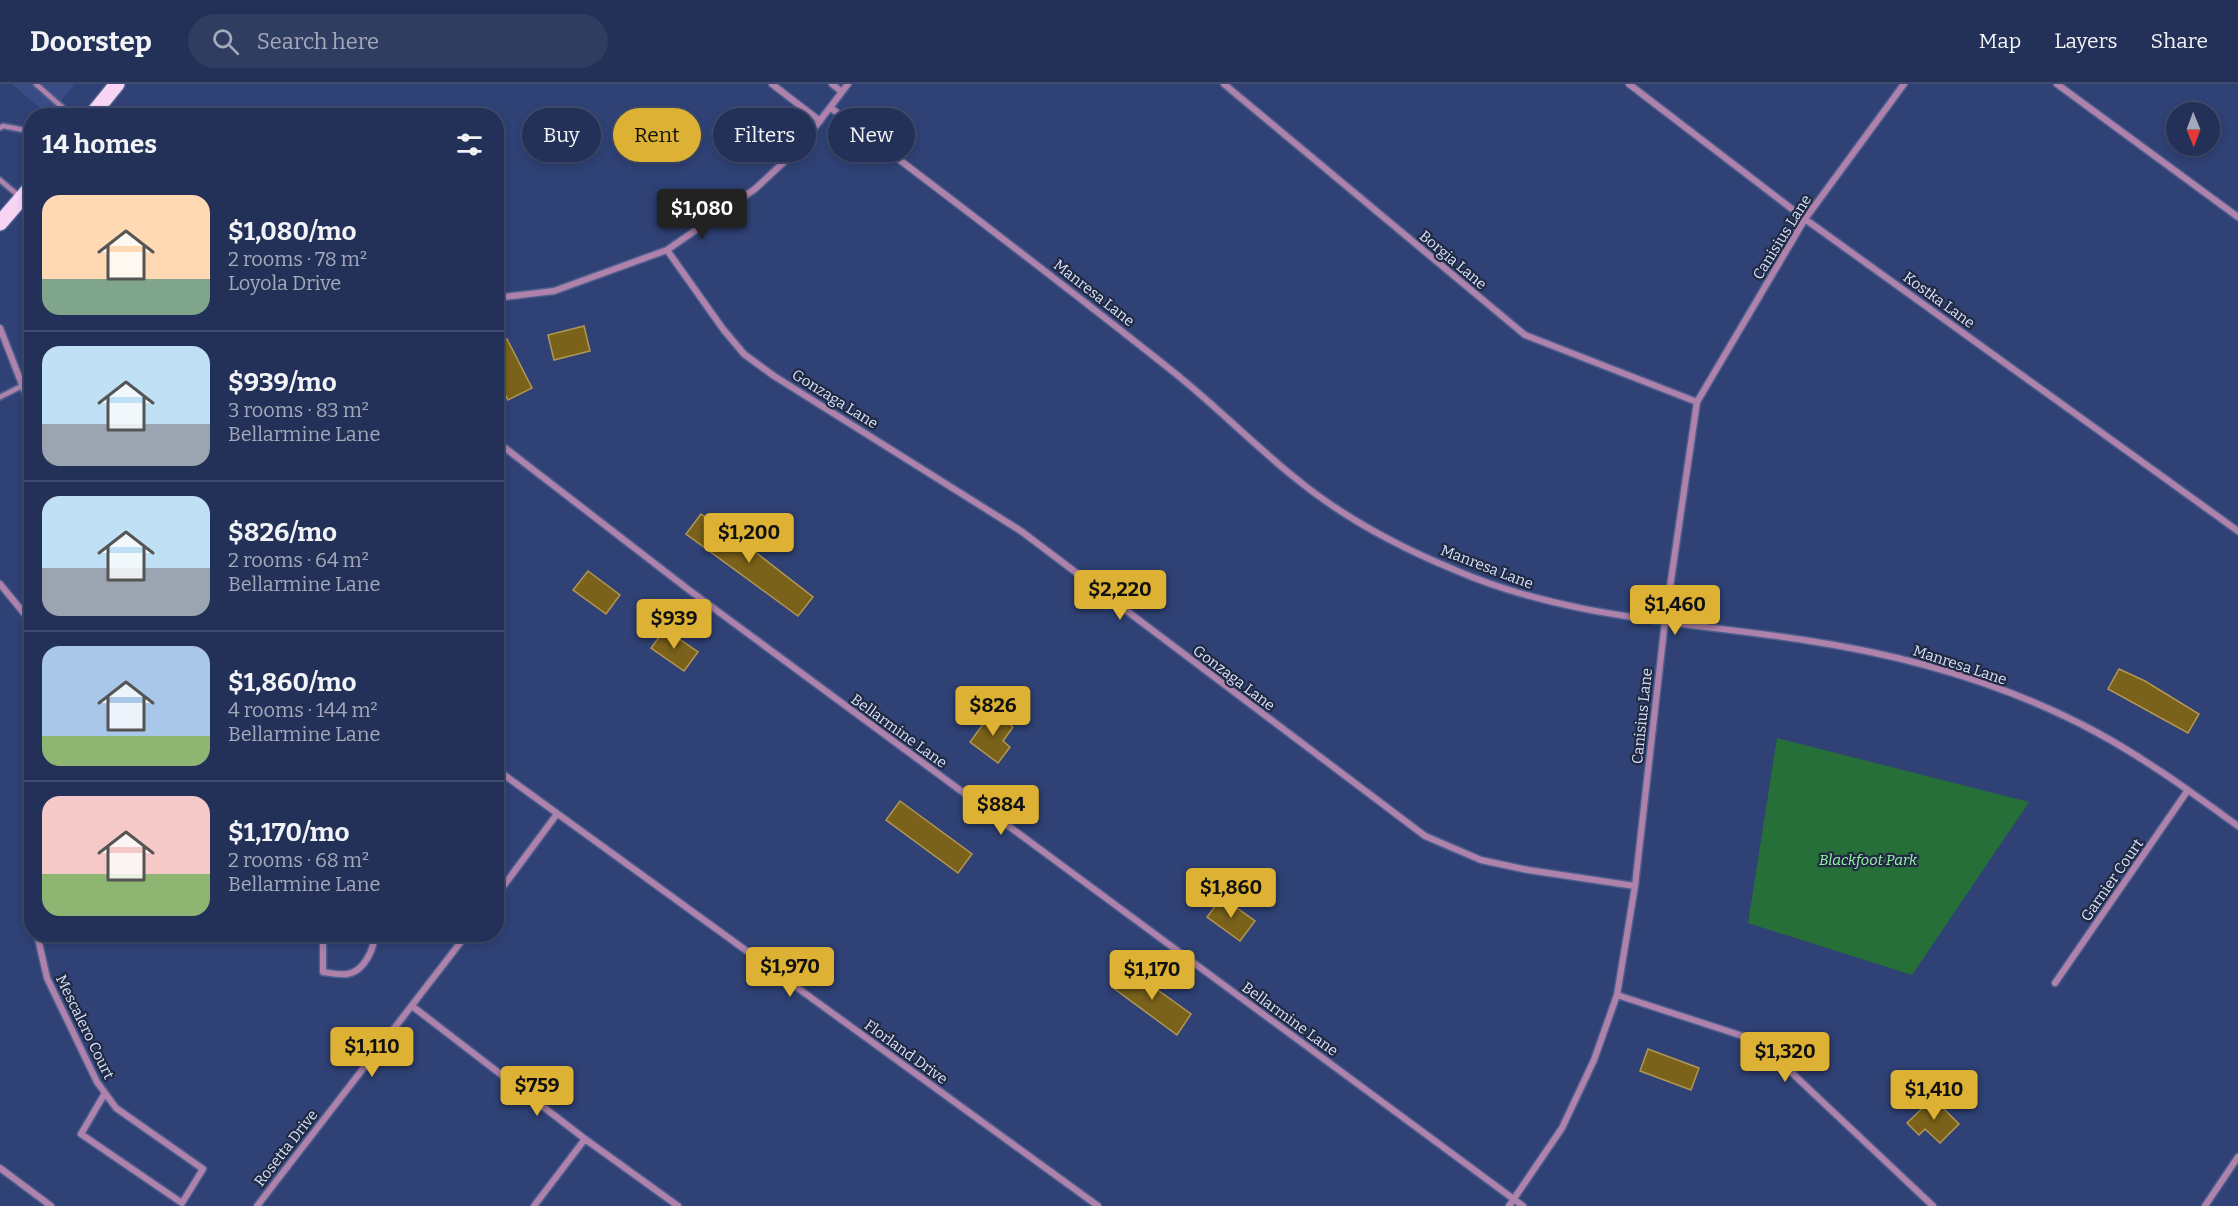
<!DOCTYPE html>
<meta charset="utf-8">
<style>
body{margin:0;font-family:Bitter,serif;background:#2f3d61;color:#f1f3f6;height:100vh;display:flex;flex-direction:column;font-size:22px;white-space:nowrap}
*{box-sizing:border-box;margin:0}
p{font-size:20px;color:#a3a9ba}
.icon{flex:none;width:33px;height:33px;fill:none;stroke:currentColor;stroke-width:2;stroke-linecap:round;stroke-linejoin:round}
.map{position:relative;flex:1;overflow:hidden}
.sheet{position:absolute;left:24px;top:24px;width:480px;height:834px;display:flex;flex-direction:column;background:#233158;border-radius:24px;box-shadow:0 3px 9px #0003,0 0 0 2px #404c6e}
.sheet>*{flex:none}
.banner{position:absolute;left:522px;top:24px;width:570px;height:54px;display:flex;gap:12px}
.needle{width:39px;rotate:179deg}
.buttons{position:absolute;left:2166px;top:18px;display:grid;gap:12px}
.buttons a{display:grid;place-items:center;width:54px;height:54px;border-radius:50%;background:#233158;box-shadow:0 3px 9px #0003,0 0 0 2px #404c6e;font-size:30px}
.price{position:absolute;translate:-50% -51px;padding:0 14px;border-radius:6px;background:#ddb133;color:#111;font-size:20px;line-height:39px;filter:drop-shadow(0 2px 3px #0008)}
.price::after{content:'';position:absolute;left:50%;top:36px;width:18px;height:14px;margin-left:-9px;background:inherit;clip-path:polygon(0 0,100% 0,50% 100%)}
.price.selected{background:#222;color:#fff}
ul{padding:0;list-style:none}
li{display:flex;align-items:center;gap:18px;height:150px;padding:0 18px}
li+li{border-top:2px solid #404c6e}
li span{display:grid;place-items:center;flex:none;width:168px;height:120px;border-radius:18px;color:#555}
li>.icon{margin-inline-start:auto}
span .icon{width:72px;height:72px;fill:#fffc;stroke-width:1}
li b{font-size:26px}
h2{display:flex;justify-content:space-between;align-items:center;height:72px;padding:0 18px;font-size:26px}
.pill{padding:0 21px;border-radius:27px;background:#233158;box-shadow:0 3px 9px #0003,0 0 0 2px #404c6e;font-size:21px;line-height:54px}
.pill.selected{background:#ddb133;color:#111}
header{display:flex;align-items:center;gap:36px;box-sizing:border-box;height:84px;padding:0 30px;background:#233158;border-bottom:2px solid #404c6e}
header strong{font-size:28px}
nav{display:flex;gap:33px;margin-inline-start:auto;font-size:21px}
.search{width:420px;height:54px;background:#2f3d61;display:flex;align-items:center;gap:15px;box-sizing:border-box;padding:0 21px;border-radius:33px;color:#a3a9ba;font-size:22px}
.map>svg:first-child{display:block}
</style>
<header>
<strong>Doorstep</strong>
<div class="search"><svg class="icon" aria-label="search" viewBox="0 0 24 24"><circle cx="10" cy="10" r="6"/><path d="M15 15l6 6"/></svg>Search here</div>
<nav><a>Map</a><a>Layers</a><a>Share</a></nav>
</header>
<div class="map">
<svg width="2238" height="1122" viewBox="0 0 2238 1122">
<rect width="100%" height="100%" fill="#2f4175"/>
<path fill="#3a4c86" d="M 12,0 L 75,0 L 49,32 Z"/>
<path fill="#276f38" d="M 1777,654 L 2029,718 L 1912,891 L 1748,839 Z"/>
<path fill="#7b621a" stroke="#b29754" stroke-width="1.5" d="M 584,242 L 590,267 L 554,276 L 548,251 Z
M 507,255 L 532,304 L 508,316 L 496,293 L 496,260 Z
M 701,430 L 745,460 L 813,513 L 798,532 L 686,450 Z
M 588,487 L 620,511 L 606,530 L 573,506 Z
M 665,545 L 698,568 L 684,587 L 651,564 Z
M 2119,585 L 2145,597 L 2199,630 L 2188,649 L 2108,605 Z
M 992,628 L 1013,643 L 1003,657 L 1010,663 L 998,679 L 970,658 Z
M 900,717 L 972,770 L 958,789 L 886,736 Z
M 1222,813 L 1255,837 L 1240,857 L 1207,833 Z
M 1126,883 L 1191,930 L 1177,951 L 1112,903 Z
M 1648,965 L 1699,984 L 1691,1006 L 1640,987 Z
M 1933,1014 L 1959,1040 L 1940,1059 L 1925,1045 L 1919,1051 L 1907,1039 Z"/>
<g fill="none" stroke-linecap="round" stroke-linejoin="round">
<defs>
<path id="service" d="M 36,0 L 72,32
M 0,44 L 3,42 L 24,46 L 32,52
M 0,96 L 19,112
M 0,313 L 22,302"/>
<path id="minor" d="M 772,0 L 820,37
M 832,0 L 842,8
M 1224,0 L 1525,251 L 1697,318
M 1629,0 L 1805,135 L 2238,447
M 2057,0 L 2238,133
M 831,24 C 945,110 1059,197 1171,286 C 1214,320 1252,359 1294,393 C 1341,432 1399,463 1455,486 C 1565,534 1686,538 1804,556 C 1904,571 2007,600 2096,648 C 2146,675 2192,709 2238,742
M 667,166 L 723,245 L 744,270 L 774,292 L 1021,447 L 1425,752 L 1481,776 L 1528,786 L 1635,802
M 496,214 L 554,207 L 667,166 L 755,105 L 799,64 L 848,0
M 0,244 L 32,326
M 496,357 L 689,506 L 1523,1122
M 0,500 L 32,539
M 496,685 L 1098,1122
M 496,812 L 557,730
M 37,850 L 47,894 L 97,998 L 116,1024 L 203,1085 L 182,1119 L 81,1050 L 105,1009
M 323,850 L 323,888 C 330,889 339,891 347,890 C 364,888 374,865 375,850
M 2055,899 L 2188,706
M 1617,911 L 1758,957 L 1933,1122
M 412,922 L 585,1055 L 678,1122
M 0,1084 L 51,1122
M 257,1122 L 467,850
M 534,1122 L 585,1055
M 1509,1122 L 1562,1044 L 1594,976 L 1617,911 L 1635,802 L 1665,537 L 1697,318 L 1805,135 L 1904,0
M 2205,1122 L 2238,1073"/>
<path id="primary" d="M 91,32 L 117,0
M 0,139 L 32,102"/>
</defs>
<use href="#service" stroke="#4d5e8d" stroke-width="8"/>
<use href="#minor" stroke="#4d5e8d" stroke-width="9"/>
<use href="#primary" stroke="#4d5e8d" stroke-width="18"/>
<use href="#service" stroke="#ae82ab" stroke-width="4.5"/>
<use href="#minor" stroke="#ae82ab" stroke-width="6"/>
<use href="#primary" stroke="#f7d3f4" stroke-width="15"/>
</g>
<g text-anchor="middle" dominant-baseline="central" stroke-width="4.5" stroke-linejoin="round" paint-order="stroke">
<g font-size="15" fill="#d8e2fc" stroke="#212a42">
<text transform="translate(1782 153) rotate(-58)">Canisius Lane</text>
<text transform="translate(1453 176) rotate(40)">Borgia Lane</text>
<text transform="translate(1094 209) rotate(38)">Manresa Lane</text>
<text transform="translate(1939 216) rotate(36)">Kostka Lane</text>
<text transform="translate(835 315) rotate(32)">Gonzaga Lane</text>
<text transform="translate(1487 483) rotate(21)">Manresa Lane</text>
<text transform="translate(1960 581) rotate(18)">Manresa Lane</text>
<text transform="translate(1234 594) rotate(37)">Gonzaga Lane</text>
<text transform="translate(1642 632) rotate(-84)">Canisius Lane</text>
<text transform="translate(899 647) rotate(36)">Bellarmine Lane</text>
<text transform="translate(2112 796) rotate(-55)">Garnier Court</text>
<text transform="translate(1290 935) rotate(36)">Bellarmine Lane</text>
<text transform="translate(85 943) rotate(64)">Mescalero Court</text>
<text transform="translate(906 968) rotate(36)">Florland Drive</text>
<text transform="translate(286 1064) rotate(-52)">Rosetta Drive</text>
</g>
<g font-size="15" font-style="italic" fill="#96f6a6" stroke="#212a42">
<text x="1868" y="776">Blackfoot Park</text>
</g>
</g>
</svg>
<div class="buttons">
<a><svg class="needle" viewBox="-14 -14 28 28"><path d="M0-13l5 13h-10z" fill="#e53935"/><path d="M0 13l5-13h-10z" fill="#a3a9ba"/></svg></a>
</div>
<b class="price selected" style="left:702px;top:156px">$1,080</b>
<b class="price" style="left:749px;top:480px">$1,200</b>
<b class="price" style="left:1120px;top:537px">$2,220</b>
<b class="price" style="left:1675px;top:552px">$1,460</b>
<b class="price" style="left:674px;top:566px">$939</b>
<b class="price" style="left:993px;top:653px">$826</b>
<b class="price" style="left:1001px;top:752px">$884</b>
<b class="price" style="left:1231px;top:835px">$1,860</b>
<b class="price" style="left:790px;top:914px">$1,970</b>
<b class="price" style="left:1152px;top:917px">$1,170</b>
<b class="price" style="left:372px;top:994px">$1,110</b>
<b class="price" style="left:1785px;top:999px">$1,320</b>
<b class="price" style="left:537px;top:1033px">$759</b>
<b class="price" style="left:1934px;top:1037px">$1,410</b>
<div class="banner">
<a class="pill">Buy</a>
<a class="pill selected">Rent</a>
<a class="pill">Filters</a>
<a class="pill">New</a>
</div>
<section class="sheet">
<h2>14 homes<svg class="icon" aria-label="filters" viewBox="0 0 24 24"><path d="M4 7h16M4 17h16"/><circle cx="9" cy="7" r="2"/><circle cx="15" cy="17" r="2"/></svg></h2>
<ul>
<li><span style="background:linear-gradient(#ffd9b3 70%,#7fa58c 0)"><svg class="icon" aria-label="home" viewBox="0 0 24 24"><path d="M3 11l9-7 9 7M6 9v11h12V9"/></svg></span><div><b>$1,080/mo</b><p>2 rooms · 78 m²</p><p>Loyola Drive</p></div></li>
<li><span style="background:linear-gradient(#bfe0f5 65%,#9aa5b1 0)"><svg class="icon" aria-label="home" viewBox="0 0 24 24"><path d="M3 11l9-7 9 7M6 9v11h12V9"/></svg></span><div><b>$939/mo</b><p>3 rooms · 83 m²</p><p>Bellarmine Lane</p></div></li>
<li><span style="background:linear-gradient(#bfe0f5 60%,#9aa5b1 0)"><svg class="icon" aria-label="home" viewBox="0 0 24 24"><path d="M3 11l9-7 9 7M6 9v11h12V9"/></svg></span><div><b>$826/mo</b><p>2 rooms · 64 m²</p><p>Bellarmine Lane</p></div></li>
<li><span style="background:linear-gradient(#a9c7e8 75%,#8fb573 0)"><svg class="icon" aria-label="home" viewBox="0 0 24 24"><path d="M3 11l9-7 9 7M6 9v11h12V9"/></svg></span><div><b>$1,860/mo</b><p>4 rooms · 144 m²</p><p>Bellarmine Lane</p></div></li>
<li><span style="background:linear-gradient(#f6c9c9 65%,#8fb573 0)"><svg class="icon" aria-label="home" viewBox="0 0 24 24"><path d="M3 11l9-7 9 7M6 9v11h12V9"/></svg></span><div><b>$1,170/mo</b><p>2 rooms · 68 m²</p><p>Bellarmine Lane</p></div></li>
</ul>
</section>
</div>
